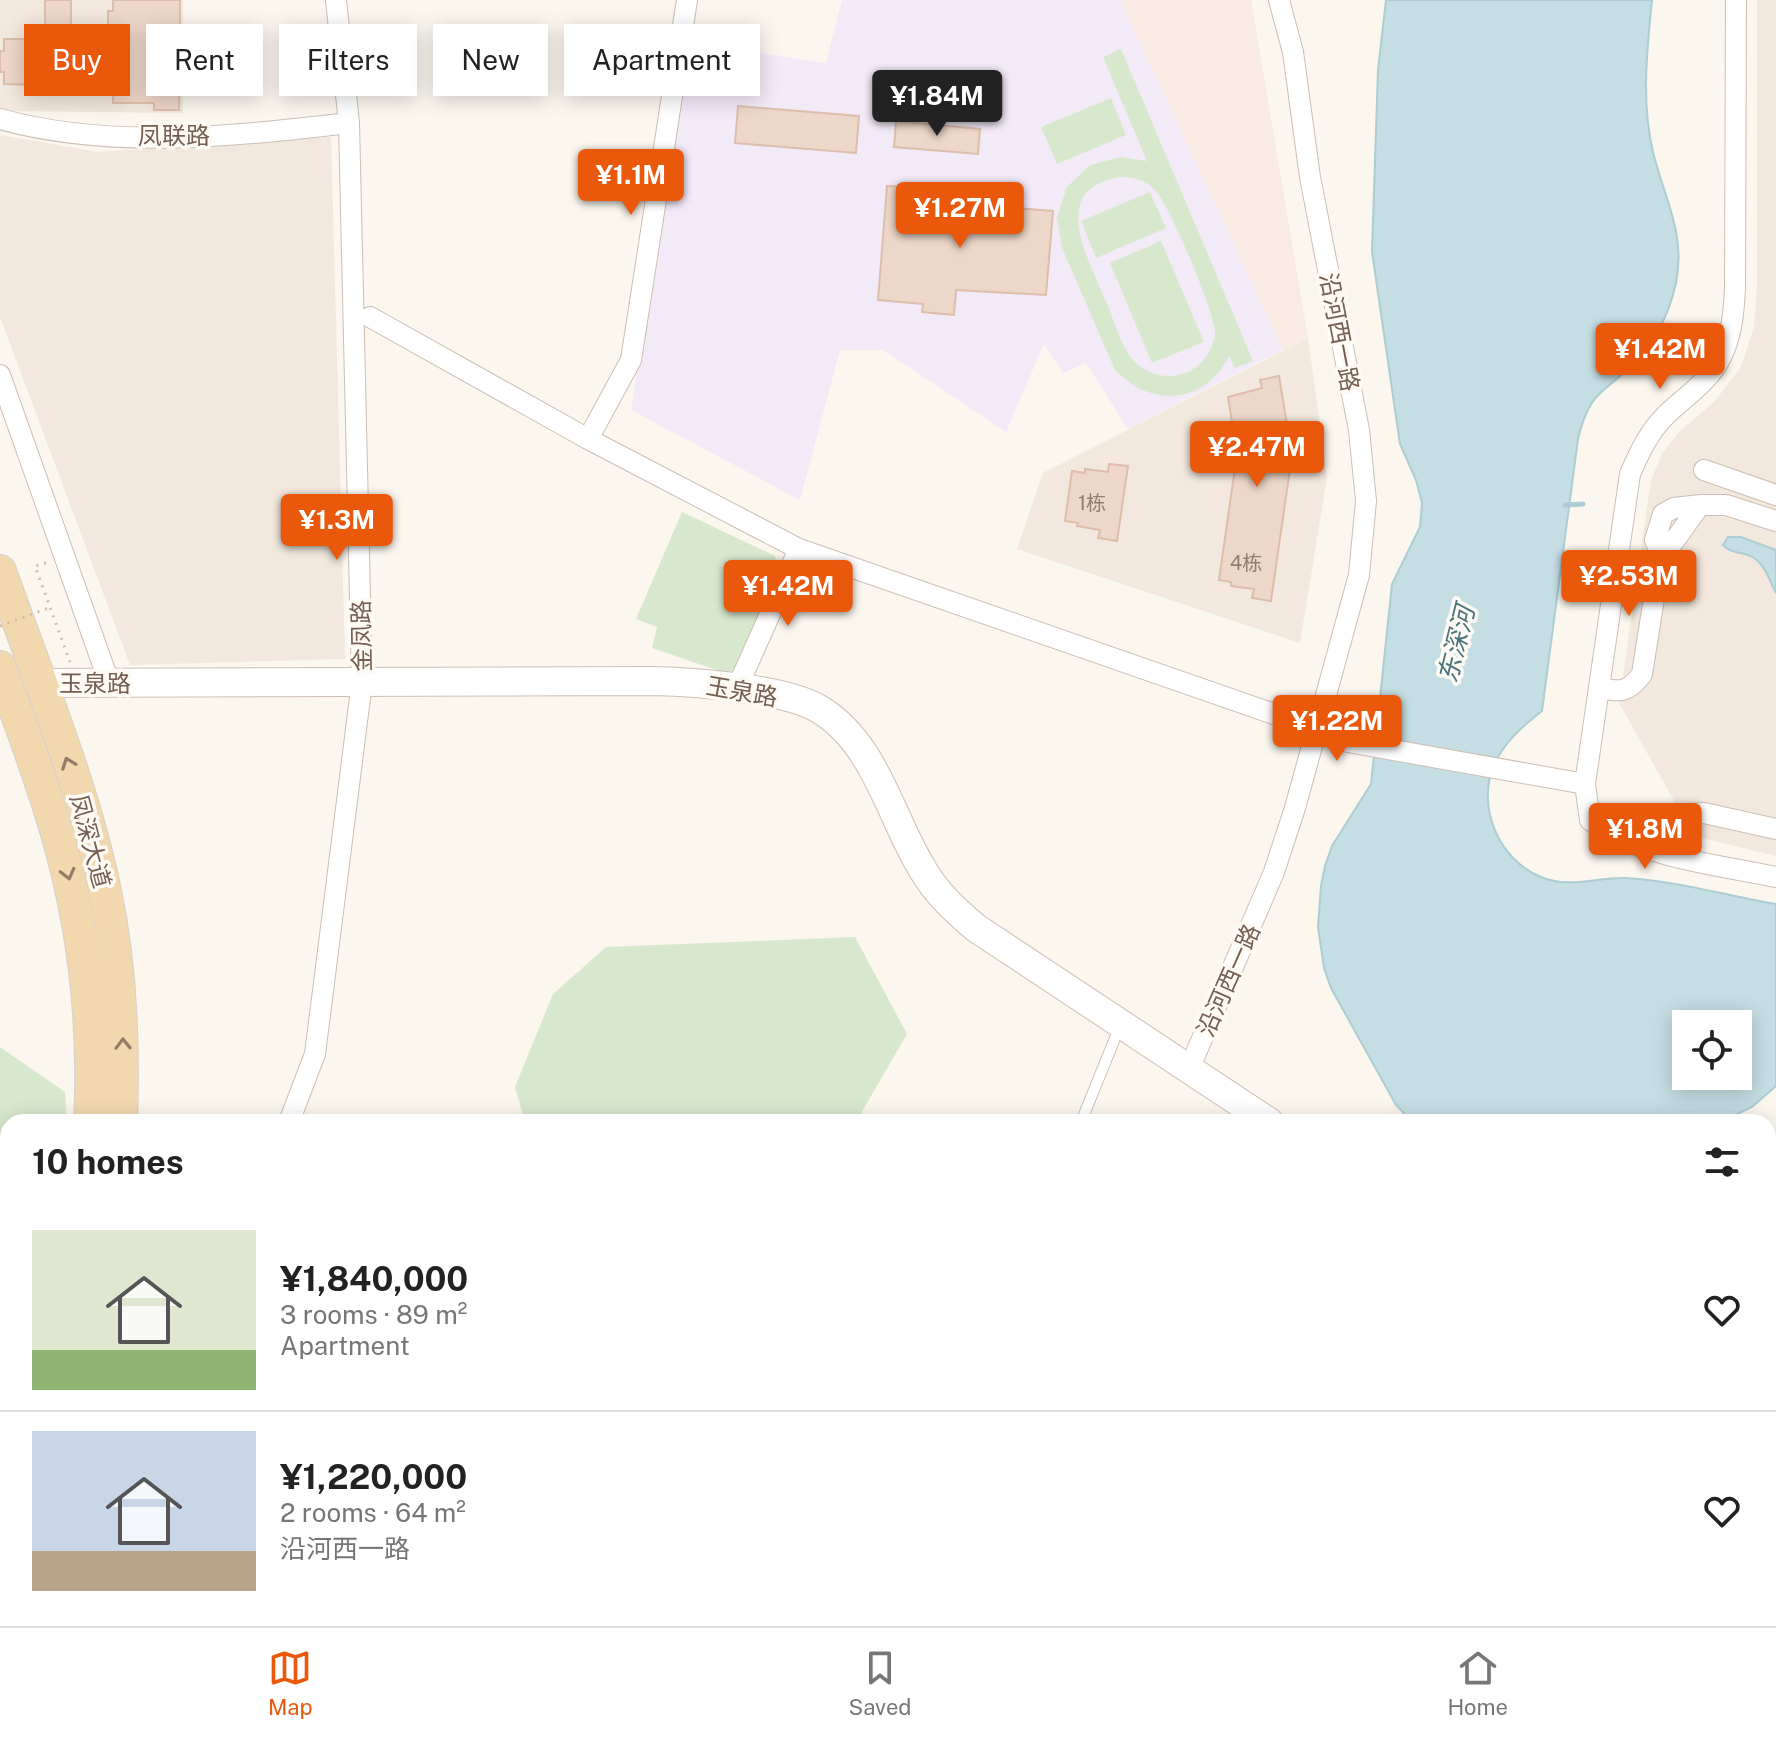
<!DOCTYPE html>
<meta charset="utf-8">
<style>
body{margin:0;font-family:"Public Sans","Noto Sans SC",sans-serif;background:#f2f2f2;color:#222;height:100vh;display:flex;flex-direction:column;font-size:30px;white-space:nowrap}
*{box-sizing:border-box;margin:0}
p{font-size:26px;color:#767676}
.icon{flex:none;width:44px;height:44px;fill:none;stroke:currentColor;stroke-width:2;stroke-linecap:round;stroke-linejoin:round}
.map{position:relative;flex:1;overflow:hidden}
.details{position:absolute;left:0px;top:1114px;width:1776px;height:512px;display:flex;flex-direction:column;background:#fff;border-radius:24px 24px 0 0;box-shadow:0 4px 20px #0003}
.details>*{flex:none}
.hud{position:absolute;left:24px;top:24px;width:800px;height:72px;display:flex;gap:16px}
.buttons{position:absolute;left:1672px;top:1010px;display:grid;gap:16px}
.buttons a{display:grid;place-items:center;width:80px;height:80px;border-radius:0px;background:#fff;box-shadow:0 4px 20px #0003;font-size:40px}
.price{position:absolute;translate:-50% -68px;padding:0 18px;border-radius:8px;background:#ea580c;color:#fff;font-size:26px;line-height:52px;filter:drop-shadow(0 2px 4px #0008)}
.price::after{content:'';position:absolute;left:50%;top:48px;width:24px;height:18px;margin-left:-12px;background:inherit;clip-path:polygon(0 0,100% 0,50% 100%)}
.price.on{background:#222;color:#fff}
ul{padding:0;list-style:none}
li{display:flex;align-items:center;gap:24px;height:200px;padding:0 32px}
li+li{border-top:2px solid #e0e0e0}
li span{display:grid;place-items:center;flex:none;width:224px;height:160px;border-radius:0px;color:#555}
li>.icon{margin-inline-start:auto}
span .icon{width:96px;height:96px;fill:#fffc;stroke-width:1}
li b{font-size:34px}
h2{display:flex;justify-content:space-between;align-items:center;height:96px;padding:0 32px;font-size:34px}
.tag{padding:0 28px;border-radius:0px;background:#fff;box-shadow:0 4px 20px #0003;font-size:28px;line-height:72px}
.tag.on{background:#ea580c;color:#fff}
.dock{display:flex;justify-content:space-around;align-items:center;height:112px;border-top:2px solid #e0e0e0;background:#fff;font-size:22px;color:#767676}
.dock a{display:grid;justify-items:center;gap:4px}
.dock .on{color:#ea580c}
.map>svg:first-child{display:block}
</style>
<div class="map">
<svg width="1776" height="1626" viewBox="0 0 1776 1626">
<rect width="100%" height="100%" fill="#fbf6ee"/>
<path fill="#f2e8dd" d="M 0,0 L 183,0 L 183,113 L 9,111 L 0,108 Z
M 1757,0 L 1776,0 L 1776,856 L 1694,836 L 1619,703 L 1651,480 L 1663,452 L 1680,431 L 1715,401 L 1741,367 L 1754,327 L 1757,288 Z
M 0,135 L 98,152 L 331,137 L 345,659 L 130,665 L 0,317 Z
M 1308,338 L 1327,477 L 1300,643 L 1017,549 L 1043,473 Z
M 1768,1230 L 1776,1235 L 1776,1595 L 1768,1595 Z"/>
<path fill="#f9eae3" d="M 1120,0 L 1251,0 L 1308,338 L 1283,350 Z"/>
<path fill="#f3eaf8" d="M 842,0 L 1120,0 L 1283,350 L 1128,429 L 1086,363 L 1063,373 L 1044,344 L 1006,432 L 883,350 L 840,350 L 800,500 L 631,410 L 688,42 L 826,63 Z"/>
<path fill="#d8e8cd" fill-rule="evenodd" d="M 1121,49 L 1253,361 L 1235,368 L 1229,356 C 1205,405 1151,408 1115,370 L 1062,248 L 1057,217 L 1067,187 L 1090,165 L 1121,157 L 1147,161 L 1103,57 ZM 1121,177 C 1134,178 1145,180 1154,189 C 1169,203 1216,315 1215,334 C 1213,348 1206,361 1193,369 C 1176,380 1153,378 1137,364 C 1121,349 1114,319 1105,299 C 1088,258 1047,188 1121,177 Z
M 1111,98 L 1126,135 L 1057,164 L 1041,127 Z
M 1150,192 L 1166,228 L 1096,258 L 1081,221 Z
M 1161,241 L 1204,342 L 1152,363 L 1110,263 Z
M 682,512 L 775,556 L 779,570 L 731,675 L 652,648 L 657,627 L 636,619 Z
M 855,937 L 907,1034 L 856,1122 L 525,1122 L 515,1087 L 553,994 L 606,947 Z
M 0,1047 L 65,1092 L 67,1122 L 8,1122 L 8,1385 L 0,1401 Z
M 422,1618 L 1041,1618 L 1046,1626 L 416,1626 Z
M 1119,1618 L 1752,1618 L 1753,1626 L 1110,1626 Z"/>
<path fill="#c4dee3" stroke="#abcdd3" stroke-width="2" fill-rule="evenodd" d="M 1386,0 L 1652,0 C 1647,51 1641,101 1653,152 C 1664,198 1686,233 1676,283 C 1670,310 1657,338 1638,359 C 1607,393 1590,387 1578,439 L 1542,711 C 1523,726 1504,742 1494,765 C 1476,807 1499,860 1541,877 C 1568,889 1597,877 1625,878 C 1672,880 1729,896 1776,904 L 1776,1086 L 1752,1107 L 1721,1122 L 1412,1122 L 1396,1105 L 1331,988 L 1324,968 L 1318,927 L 1321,886 L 1325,866 L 1332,846 L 1371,784 L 1392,584 L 1420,527 L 1422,503 L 1416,480 L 1400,444 L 1372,252 L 1378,70 ZM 1686,1024 L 1738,1024 L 1738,1076 L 1686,1076 Z
M 1728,537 L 1741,537 L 1776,550 L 1776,593 C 1770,582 1766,566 1754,558 C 1744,551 1732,555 1723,545 Z"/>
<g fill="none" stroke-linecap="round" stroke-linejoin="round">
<path stroke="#abcdd3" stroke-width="5" d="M 1565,505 L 1583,504"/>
</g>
<path fill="#edd7c8" stroke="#debeab" stroke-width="2" d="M 45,0 L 71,0 L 71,91 L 45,91 L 45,85 L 4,84 L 4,72 L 0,72 L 0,51 L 4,51 L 4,39 L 45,39 Z
M 113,0 L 180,0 L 179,110 L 154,110 L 154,103 L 113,103 L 113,91 L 108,91 L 108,70 L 113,70 L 113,32 L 108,32 L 108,11 L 113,11 Z
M 738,106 L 859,116 L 856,153 L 735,143 Z
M 896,121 L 980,129 L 978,154 L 894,147 Z
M 887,186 L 917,188 L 917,196 L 963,200 L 963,204 L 1053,211 L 1046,295 L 956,290 L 954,315 L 922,312 L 923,304 L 878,300 Z
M 1279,376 L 1292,455 L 1271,601 L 1252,598 L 1254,589 L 1231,586 L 1231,582 L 1219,580 L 1237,454 L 1228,397 L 1262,388 L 1260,380 Z
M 1109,464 L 1128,466 L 1117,541 L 1098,538 L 1100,530 L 1077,526 L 1078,523 L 1065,521 L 1072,471 L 1085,473 L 1085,469 L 1108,472 Z"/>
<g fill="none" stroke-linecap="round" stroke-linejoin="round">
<defs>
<path id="lane" d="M 1081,1122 L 1120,1026
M 438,1626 L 440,1618"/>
<path id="street" d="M 1736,0 L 1735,287 C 1734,311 1732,334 1722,355 C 1711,380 1686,396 1666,415 C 1649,432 1640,451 1630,474 L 1585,784 L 1590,820 C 1643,858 1714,864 1776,877
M 0,119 C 111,150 237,136 349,123
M 370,317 L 588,439 L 799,549 L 1317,729 L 1337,740 L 1585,784
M 0,375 L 109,682
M 588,439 L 631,360 L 687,0
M 1704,470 L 1776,495
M 1701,505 L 1726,505 L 1776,521
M 737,688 L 799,549
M 1599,688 C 1621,692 1628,693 1642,674 L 1661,554 L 1655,540 L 1663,514 L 1674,508 L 1701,505 C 1686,521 1678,541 1661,554
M 1632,842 L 1691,814 L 1704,813 L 1776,829
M 1189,1069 L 1274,872 L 1295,808 L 1359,575 L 1366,501 L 1359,430 L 1310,177 L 1293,52 L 1279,0
M 289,1122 L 315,1054 L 362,682 L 349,123 L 336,0
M 97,1626 L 101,1618"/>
<path id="secondary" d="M 39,683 L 652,681 C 694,682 783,688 819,709 C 876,743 890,817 923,870 C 937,894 956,911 976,928 L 1269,1122
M 1768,1206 L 1776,1211"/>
<path id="primary" d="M 0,571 C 37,676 82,781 105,891 C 121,967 124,1044 121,1122
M 0,667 C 19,721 40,775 56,830 C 84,925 95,1024 90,1122
M 0,1438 L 8,1425
M 0,1493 L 8,1481"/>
</defs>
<use href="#lane" stroke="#ccbfb4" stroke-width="12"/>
<use href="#street" stroke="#ccbfb4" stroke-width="22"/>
<use href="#secondary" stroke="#cfbfb2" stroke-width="30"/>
<use href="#primary" stroke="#d8d2cf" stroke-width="34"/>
<path stroke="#d3bbab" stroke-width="3" stroke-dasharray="2 6" stroke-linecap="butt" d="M 46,563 L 35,566 L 70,662"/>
<use href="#lane" stroke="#fff" stroke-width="10"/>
<use href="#street" stroke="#fff" stroke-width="20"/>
<use href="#secondary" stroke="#fff" stroke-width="28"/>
<use href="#primary" stroke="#f1d8af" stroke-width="32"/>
<path stroke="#d3bbab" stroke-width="3" stroke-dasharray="2 6" stroke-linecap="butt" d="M 0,626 L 51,607"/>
</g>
<defs><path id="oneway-chevron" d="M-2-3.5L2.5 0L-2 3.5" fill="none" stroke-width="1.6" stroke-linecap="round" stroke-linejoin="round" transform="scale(2)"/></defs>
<g stroke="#937d69">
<use href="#oneway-chevron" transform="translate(68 763) rotate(-110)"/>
<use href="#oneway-chevron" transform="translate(68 874) rotate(76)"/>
<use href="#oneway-chevron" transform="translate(123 1044) rotate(-91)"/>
</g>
<g text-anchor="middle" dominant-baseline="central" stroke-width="7" stroke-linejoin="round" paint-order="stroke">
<g font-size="20" fill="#927d70">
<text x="1092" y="503">1栋</text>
<text x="1246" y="563">4栋</text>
</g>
<g font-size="24" fill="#745f52" stroke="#fdfaf4">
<text x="174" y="135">凤联路</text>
<text transform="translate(1340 332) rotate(79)">沿河西一路</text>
<text transform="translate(361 636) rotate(-91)">金凤路</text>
<text x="95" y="683">玉泉路</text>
<text transform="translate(742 691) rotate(10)">玉泉路</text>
<text transform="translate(91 841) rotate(75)">凤深大道</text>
<text transform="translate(1228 980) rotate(-66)">沿河西一路</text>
</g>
<g font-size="26" font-style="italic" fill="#4b757e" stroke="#fdfaf4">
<text transform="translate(1456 644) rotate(-76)">东深河</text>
</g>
</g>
</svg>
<div class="buttons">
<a><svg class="icon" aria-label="locate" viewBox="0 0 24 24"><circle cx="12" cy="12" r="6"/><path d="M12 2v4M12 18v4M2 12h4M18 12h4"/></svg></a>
</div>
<b class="price on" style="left:937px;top:138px">¥1.84M</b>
<b class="price" style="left:631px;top:217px">¥1.1M</b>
<b class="price" style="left:960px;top:250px">¥1.27M</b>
<b class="price" style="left:1660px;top:391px">¥1.42M</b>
<b class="price" style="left:1257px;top:489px">¥2.47M</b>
<b class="price" style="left:337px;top:562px">¥1.3M</b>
<b class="price" style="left:1629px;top:618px">¥2.53M</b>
<b class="price" style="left:788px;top:628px">¥1.42M</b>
<b class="price" style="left:1337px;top:763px">¥1.22M</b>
<b class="price" style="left:1645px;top:871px">¥1.8M</b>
<div class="hud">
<a class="tag on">Buy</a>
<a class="tag">Rent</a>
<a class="tag">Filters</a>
<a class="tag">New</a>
<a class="tag">Apartment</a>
</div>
<section class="details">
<h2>10 homes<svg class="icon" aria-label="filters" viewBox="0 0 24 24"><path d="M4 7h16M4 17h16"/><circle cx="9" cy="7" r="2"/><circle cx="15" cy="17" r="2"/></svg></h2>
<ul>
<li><span style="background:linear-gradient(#dfe7d0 75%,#8fb573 0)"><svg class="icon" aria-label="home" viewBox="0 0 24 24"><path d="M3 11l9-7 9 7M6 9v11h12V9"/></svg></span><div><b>¥1,840,000</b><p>3 rooms · 89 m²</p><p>Apartment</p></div><svg class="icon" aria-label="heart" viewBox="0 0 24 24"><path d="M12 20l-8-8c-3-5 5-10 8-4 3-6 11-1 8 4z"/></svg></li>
<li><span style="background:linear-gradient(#c9d6e8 75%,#b9a48a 0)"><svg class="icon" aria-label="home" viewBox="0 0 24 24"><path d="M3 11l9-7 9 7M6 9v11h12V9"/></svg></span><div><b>¥1,220,000</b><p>2 rooms · 64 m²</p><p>沿河西一路</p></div><svg class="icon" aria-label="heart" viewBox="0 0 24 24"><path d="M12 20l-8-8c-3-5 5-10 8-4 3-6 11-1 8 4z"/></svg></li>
</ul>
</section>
</div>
<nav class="dock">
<a class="on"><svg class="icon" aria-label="map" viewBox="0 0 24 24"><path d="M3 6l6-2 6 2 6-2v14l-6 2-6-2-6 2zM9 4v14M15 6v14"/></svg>Map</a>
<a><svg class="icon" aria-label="saved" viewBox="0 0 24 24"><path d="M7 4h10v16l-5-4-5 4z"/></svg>Saved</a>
<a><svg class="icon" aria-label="home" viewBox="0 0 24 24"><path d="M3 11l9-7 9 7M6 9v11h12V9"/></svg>Home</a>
</nav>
